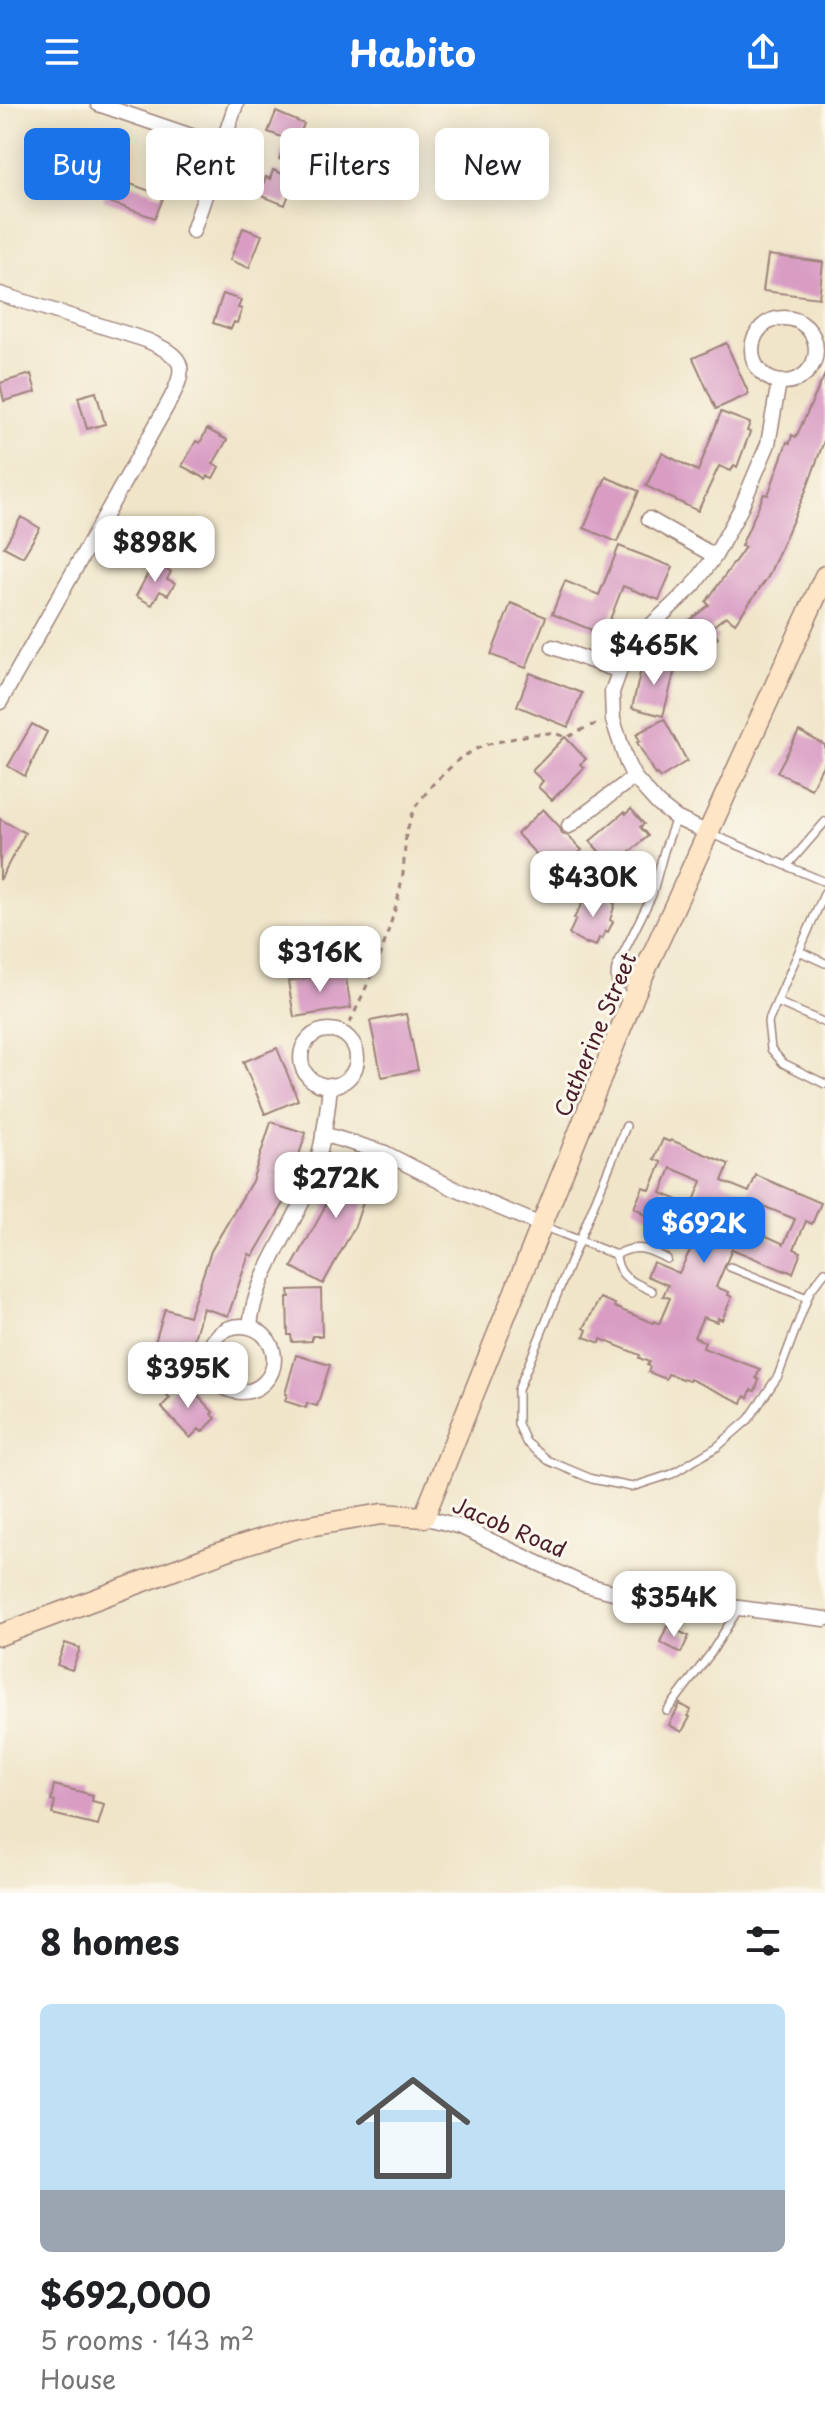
<!DOCTYPE html>
<meta charset="utf-8">
<style>
body{margin:0;font-family:"Playpen Sans",sans-serif;background:#f2f2f2;color:#202124;height:100vh;display:flex;flex-direction:column;font-size:30px;white-space:nowrap}
*{box-sizing:border-box;margin:0}
p{font-size:26px;color:#757577}
.icon{flex:none;width:44px;height:44px;fill:none;stroke:currentColor;stroke-width:2;stroke-linecap:round;stroke-linejoin:round}
.map{position:relative;height:1789px;overflow:hidden}
.drawer{display:flex;flex-direction:column;background:#fff;flex:1}
.drawer>*{flex:none}
.guide{position:absolute;left:24px;top:24px;width:778px;height:72px;display:flex;gap:16px}
.price{position:absolute;translate:-50% -68px;padding:0 18px;border-radius:16px;background:#fff;color:#222;font-size:26px;line-height:52px;filter:drop-shadow(0 2px 4px #0008)}
.price::after{content:'';position:absolute;left:50%;top:48px;width:24px;height:18px;margin-left:-12px;background:inherit;clip-path:polygon(0 0,100% 0,50% 100%)}
.price.selected{background:#1a73e8;color:#fff}
ul{padding:0;list-style:none}
li{display:grid;align-content:center;gap:16px;height:424px;padding:0 40px}
li+li{border-top:2px solid #e0e0e0}
li span{display:grid;place-items:center;height:248px;border-radius:12px;color:#555}
li>.icon{margin-inline-start:auto}
span .icon{width:144px;height:144px;fill:#fffc;stroke-width:1}
li b{font-size:34px}
h2{display:flex;justify-content:space-between;align-items:center;height:96px;padding:0 40px;font-size:34px}
.pill{padding:0 28px;border-radius:12px;background:#fff;box-shadow:0 4px 20px #0003;font-size:28px;line-height:72px}
.pill.selected{background:#1a73e8;color:#fff}
header{display:flex;justify-content:space-between;align-items:center;height:104px;padding:0 40px;background:#1a73e8;color:#fff;font-size:36px;font-weight:700}
.map>svg:first-child{display:block}
</style>
<header><svg class="icon" aria-label="menu" viewBox="0 0 24 24"><path d="M4 6h16M4 12h16M4 18h16"/></svg>Habito<svg class="icon" aria-label="share" viewBox="0 0 24 24"><path d="M12 15V3M7 8l5-5 5 5M5 13v7h14v-7"/></svg></header>
<div class="map">
<svg width="825" height="1789" viewBox="0 0 825 1789">
<rect width="100%" height="100%" fill="#fbf7ec"/>
<filter id="ink" filterUnits="userSpaceOnUse"><feTurbulence type="fractalNoise" baseFrequency=".0125" numOctaves="2"/><feDisplacementMap in="SourceGraphic" scale="16" xChannelSelector="R" yChannelSelector="G"/><feConvolveMatrix kernelMatrix="1 2 1 2 8 2 1 2 1" color-interpolation-filters="sRGB"/></filter>
<filter id="wash" filterUnits="userSpaceOnUse"><feTurbulence type="fractalNoise" baseFrequency=".006" numOctaves="4" result="noise"/><feDisplacementMap in="SourceGraphic" scale="32" xChannelSelector="R" yChannelSelector="G"/><feGaussianBlur stdDeviation="1.8" result="paint"/><feColorMatrix in="noise" values="0 0 0 0 0 0 0 0 0 0 0 0 0 0 0 0 0 1.4 0 .05"/><feComposite in="paint" operator="in"/></filter>
<g filter="url(#wash)">
<rect width="100%" height="100%" fill="#f0e5c9"/>
<g id="blocks">
<path fill="#d99dc4" fill-rule="evenodd" d="M 276,8 L 304,20 L 288,59 L 279,55 L 287,35 L 268,28 Z
M 273,66 L 288,72 L 285,80 L 292,82 L 285,101 L 259,91 L 266,73 L 270,75 Z
M 111,73 L 164,92 L 155,114 L 103,96 Z
M 243,124 L 262,131 L 249,164 L 230,156 Z
M 768,151 L 823,158 L 819,194 L 763,187 Z
M 223,190 L 241,196 L 238,204 L 242,205 L 237,219 L 234,218 L 231,225 L 213,219 Z
M 726,239 L 749,290 L 716,305 L 693,254 Z
M 31,270 L 36,288 L 4,297 L 0,279 Z
M 825,270 L 825,334 L 807,384 L 768,473 L 735,519 L 726,512 L 711,524 L 718,534 L 682,563 L 662,538 L 709,501 L 706,498 L 745,443 L 741,442 L 764,390 L 768,391 L 787,338 L 790,339 L 792,331 L 796,333 Z
M 96,288 L 105,320 L 87,325 L 78,293 Z
M 721,308 L 750,319 L 747,327 L 750,328 L 737,363 L 734,361 L 731,367 L 719,362 L 698,407 L 646,382 L 662,349 L 698,367 Z
M 207,325 L 227,336 L 213,360 L 219,363 L 213,374 L 208,372 L 206,375 L 182,362 L 196,337 L 200,339 Z
M 606,373 L 639,387 L 617,438 L 584,424 Z
M 21,413 L 40,424 L 23,453 L 4,443 Z
M 619,442 L 673,463 L 659,496 L 623,482 L 604,531 L 552,510 L 565,477 L 599,491 Z
M 154,458 L 171,468 L 167,475 L 175,479 L 168,491 L 160,487 L 152,501 L 136,492 Z
M 511,499 L 546,513 L 526,564 L 491,551 Z
M 646,554 L 676,562 L 663,612 L 632,604 L 642,561 L 644,562 Z
M 530,569 L 582,589 L 568,623 L 517,602 Z
M 664,615 L 687,657 L 660,674 L 657,670 L 655,671 L 637,638 L 640,637 L 636,630 Z
M 32,620 L 47,628 L 25,672 L 8,662 Z
M 799,627 L 825,641 L 825,657 L 811,685 L 777,668 Z
M 565,633 L 586,655 L 580,660 L 584,664 L 552,696 L 538,683 L 543,677 L 532,667 Z
M 543,705 L 559,722 L 562,729 L 568,732 L 582,746 L 556,771 L 517,730 Z
M 631,705 L 644,720 L 640,723 L 648,732 L 616,760 L 607,750 L 604,753 L 590,737 L 624,708 L 626,710 Z
M 0,715 L 25,729 L 0,776 Z
M 589,787 L 596,791 L 598,788 L 615,800 L 610,816 L 613,818 L 608,828 L 606,827 L 602,835 L 599,834 L 596,842 L 587,839 L 587,840 L 569,830 L 576,815 L 574,814 Z
M 345,868 L 351,904 L 294,913 L 288,877 Z
M 406,910 L 418,966 L 382,973 L 370,917 Z
M 277,944 L 298,996 L 265,1010 L 243,958 Z
M 271,1018 L 306,1029 L 284,1099 L 253,1152 L 249,1150 L 228,1212 L 203,1204 L 184,1269 L 149,1258 L 165,1205 L 189,1212 L 211,1147 L 252,1077 Z
M 663,1035 L 670,1038 L 671,1036 L 729,1060 L 722,1077 L 749,1088 L 756,1071 L 821,1099 L 812,1120 L 806,1117 L 794,1145 L 801,1148 L 793,1169 L 785,1166 L 785,1167 L 732,1145 L 716,1183 L 729,1188 L 728,1191 L 732,1193 L 722,1216 L 718,1214 L 717,1218 L 703,1213 L 694,1233 L 705,1238 L 703,1244 L 760,1265 L 756,1274 L 759,1276 L 755,1287 L 751,1286 L 748,1294 L 745,1292 L 742,1299 L 690,1275 L 689,1277 L 668,1270 L 666,1275 L 648,1268 L 650,1263 L 647,1261 L 649,1258 L 639,1254 L 640,1251 L 601,1235 L 600,1239 L 584,1233 L 587,1226 L 584,1224 L 600,1194 L 615,1200 L 614,1203 L 653,1219 L 654,1217 L 659,1220 L 670,1194 L 663,1192 L 668,1181 L 647,1172 L 653,1158 L 679,1169 L 697,1132 L 641,1109 L 641,1107 L 634,1104 L 643,1083 L 650,1086 L 661,1060 L 661,1058 L 654,1055 ZM 671,1064 L 702,1077 L 692,1102 L 661,1089 ZM 763,1102 L 795,1115 L 784,1140 L 753,1126 Z
M 342,1052 L 375,1063 L 355,1122 L 323,1180 L 292,1163 L 323,1107 Z
M 321,1185 L 322,1232 L 312,1232 L 312,1237 L 292,1238 L 291,1231 L 288,1231 L 287,1193 L 290,1193 L 289,1186 Z
M 296,1251 L 330,1261 L 317,1302 L 307,1299 L 306,1304 L 285,1297 L 287,1290 L 285,1290 Z
M 183,1276 L 213,1308 L 211,1310 L 216,1314 L 202,1328 L 199,1325 L 190,1334 L 161,1303 L 170,1294 L 167,1291 Z
M 667,1522 L 689,1532 L 681,1549 L 660,1538 Z
M 65,1539 L 80,1544 L 72,1566 L 57,1561 Z
M 680,1600 L 691,1606 L 688,1612 L 690,1613 L 682,1628 L 669,1621 Z
M 54,1681 L 93,1691 L 92,1697 L 104,1700 L 98,1721 L 52,1710 L 55,1697 L 51,1696 Z"/>
</g>
</g>
<g filter="url(#ink)">
<use href="#blocks" fill-opacity="0" stroke="#9d827a" stroke-width="2"/>
<g fill="none" stroke-linecap="round" stroke-linejoin="round">
<defs>
<path id="lane" d="M 709,729 L 825,778
M 787,762 L 825,718
M 825,788 L 768,918 L 771,945 L 783,959 L 825,980
M 799,847 L 825,859
M 777,898 L 825,919
M 629,899 C 618,886 613,881 616,864 L 652,791 L 664,747 L 676,714
M 626,1022 L 518,1286 L 518,1320 L 526,1338 L 549,1357 L 592,1375 L 632,1383 L 672,1370 L 717,1343 L 749,1315 L 778,1272 L 810,1187 L 825,1168
M 543,1122 L 616,1151
M 616,1151 C 636,1139 648,1145 667,1155
M 616,1151 C 618,1175 633,1177 652,1187
M 730,1163 L 807,1194
M 667,1607 L 711,1549 L 739,1504"/>
<path id="street" d="M 98,0 L 221,42
M 193,127 L 236,0
M 0,190 L 146,236 C 184,253 189,261 169,298 L 0,598
M752 246a32 32 0 1 1 64 0a32 32 0 1 1-64 0Z
M 649,415 L 715,452
M 553,543 L 619,567
M 569,722 L 634,673
M 708,729 L 676,714 L 658,700 L 634,673 L 627,659 L 613,616 L 612,588 L 624,555 L 647,525 L 693,482 L 715,452 L 740,406 L 768,340 L 779,278
M301 954a28 28 0 1 1 56 0a28 28 0 1 1-56 0Z
M 323,1030 L 385,1049 L 455,1085 L 541,1121
M208 1255a33 33 0 1 1 66 0a33 33 0 1 1-66 0Z
M 250,1223 C 254,1173 289,1131 308,1085 C 321,1053 327,1016 330,981
M 424,1413 L 461,1423 L 583,1480 L 613,1488 L 825,1515"/>
<path id="secondary" d="M 0,1531 L 230,1445 L 297,1424 L 382,1410 L 424,1413 L 635,889 L 825,472"/>
</defs>
<use href="#lane" stroke="#9d827a" stroke-width="10"/>
<use href="#street" stroke="#9d827a" stroke-width="17"/>
<use href="#secondary" stroke="#9d827a" stroke-width="23"/>
<path stroke="#9d827a" stroke-width="3" stroke-dasharray="6 6" stroke-linecap="butt" d="M 345,930 L 381,850 L 397,799 L 403,770 L 406,729 L 415,703 L 433,680 L 460,654 L 484,641 L 533,630 L 552,629 L 568,633 L 589,622 L 602,619"/>
<use href="#lane" stroke="#fff" stroke-width="7"/>
<use href="#street" stroke="#fff" stroke-width="14"/>
<use href="#secondary" stroke="#fde5c5" stroke-width="20"/>
</g>
</g>
<g text-anchor="middle" dominant-baseline="central" stroke-width="6" stroke-linejoin="round" paint-order="stroke">
<g font-size="22" fill="#4a1f2b" stroke="#fbf7ec">
<text transform="translate(594 930) rotate(-67)">Catherine Street</text>
<text transform="translate(510 1422) rotate(23)">Jacob Road</text>
</g>
</g>
</svg>
<b class="price" style="left:155px;top:480px">$898K</b>
<b class="price" style="left:654px;top:583px">$465K</b>
<b class="price" style="left:593px;top:815px">$430K</b>
<b class="price" style="left:320px;top:890px">$316K</b>
<b class="price" style="left:336px;top:1116px">$272K</b>
<b class="price selected" style="left:704px;top:1161px">$692K</b>
<b class="price" style="left:188px;top:1306px">$395K</b>
<b class="price" style="left:674px;top:1535px">$354K</b>
<div class="guide">
<a class="pill selected">Buy</a>
<a class="pill">Rent</a>
<a class="pill">Filters</a>
<a class="pill">New</a>
</div>
</div>
<section class="drawer">
<h2>8 homes<svg class="icon" aria-label="filters" viewBox="0 0 24 24"><path d="M4 7h16M4 17h16"/><circle cx="9" cy="7" r="2"/><circle cx="15" cy="17" r="2"/></svg></h2>
<ul>
<li><span style="background:linear-gradient(#bfe0f5 75%,#9aa5b1 0)"><svg class="icon" aria-label="home" viewBox="0 0 24 24"><path d="M3 11l9-7 9 7M6 9v11h12V9"/></svg></span><div><b>$692,000</b><p>5 rooms · 143 m²</p><p>House</p></div></li>
</ul>
</section>
